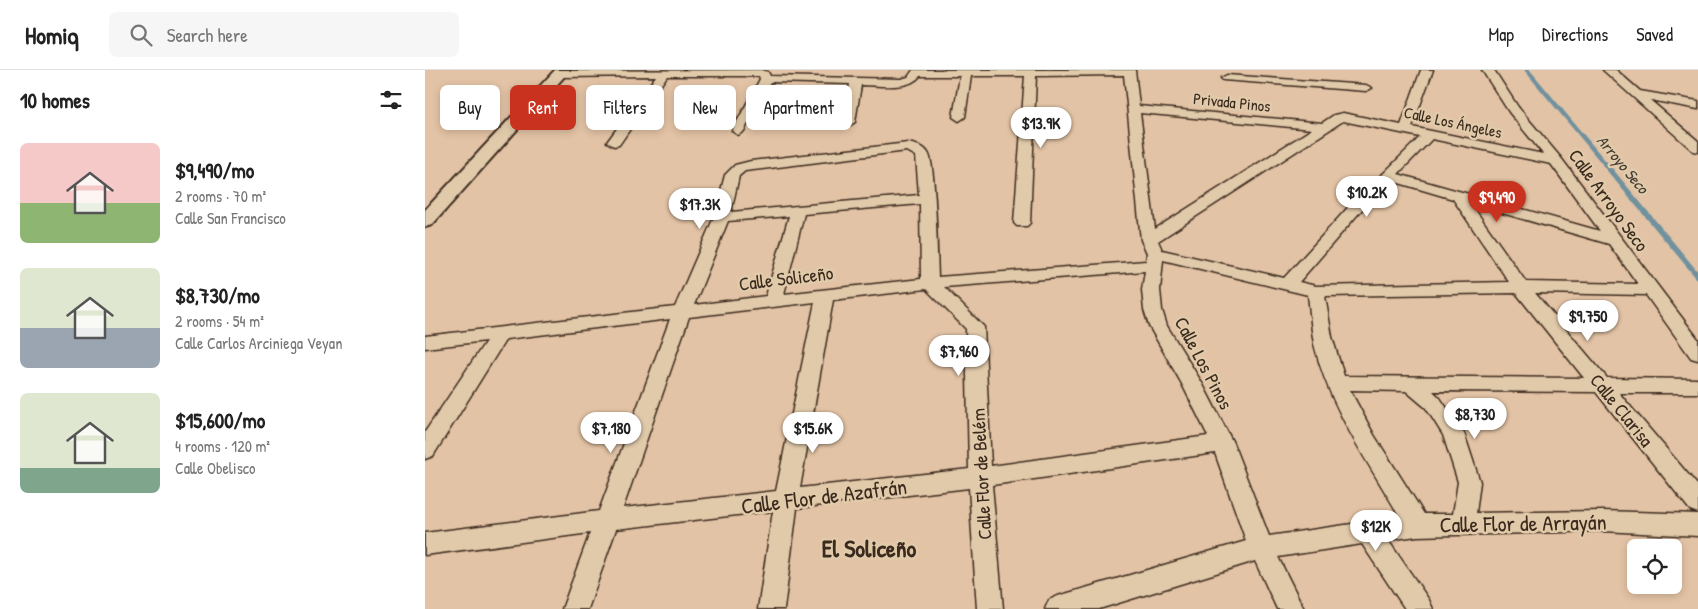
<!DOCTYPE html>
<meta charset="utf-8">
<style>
body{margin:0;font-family:"Patrick Hand",sans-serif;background:#f6f6f6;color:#222;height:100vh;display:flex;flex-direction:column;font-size:19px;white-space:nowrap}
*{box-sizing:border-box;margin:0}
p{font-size:16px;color:#767676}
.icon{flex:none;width:28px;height:28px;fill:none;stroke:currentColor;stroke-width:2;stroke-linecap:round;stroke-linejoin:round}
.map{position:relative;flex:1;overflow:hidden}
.drawer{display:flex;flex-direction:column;background:#fff;width:425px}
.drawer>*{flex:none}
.hud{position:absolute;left:15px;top:15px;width:475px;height:45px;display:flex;gap:10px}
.buttons{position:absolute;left:1202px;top:469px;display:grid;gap:10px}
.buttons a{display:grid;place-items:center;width:55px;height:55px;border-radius:8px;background:#fff;box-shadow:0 2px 8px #0003;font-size:25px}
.price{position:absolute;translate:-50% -42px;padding:0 11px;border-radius:18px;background:#fff;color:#222;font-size:16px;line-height:32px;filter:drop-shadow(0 1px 2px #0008)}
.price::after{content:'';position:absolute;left:50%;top:30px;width:15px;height:11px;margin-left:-8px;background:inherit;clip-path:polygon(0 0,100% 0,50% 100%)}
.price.selected{background:#c8321e;color:#fff}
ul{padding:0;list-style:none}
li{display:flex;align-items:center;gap:15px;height:125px;padding:0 20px}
li span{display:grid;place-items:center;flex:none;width:140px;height:100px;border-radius:8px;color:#555}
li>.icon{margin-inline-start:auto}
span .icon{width:60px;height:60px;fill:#fffc;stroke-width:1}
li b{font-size:21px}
h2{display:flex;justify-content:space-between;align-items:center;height:60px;padding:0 20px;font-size:21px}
.chip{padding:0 18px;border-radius:8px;background:#fff;box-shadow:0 2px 8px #0003;font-size:18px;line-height:45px}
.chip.selected{background:#c8321e;color:#fff}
header{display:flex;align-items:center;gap:30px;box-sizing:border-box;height:70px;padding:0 25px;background:#fff;border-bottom:1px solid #e0e0e0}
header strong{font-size:24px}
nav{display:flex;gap:28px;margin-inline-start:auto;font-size:18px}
.search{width:350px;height:45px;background:#f6f6f6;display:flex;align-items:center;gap:12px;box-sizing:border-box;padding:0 18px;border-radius:8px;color:#767676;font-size:19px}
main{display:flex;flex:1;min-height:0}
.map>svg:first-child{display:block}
</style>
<header>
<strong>Homiq</strong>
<div class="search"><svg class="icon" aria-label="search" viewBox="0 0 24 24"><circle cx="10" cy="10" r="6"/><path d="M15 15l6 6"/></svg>Search here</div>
<nav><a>Map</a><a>Directions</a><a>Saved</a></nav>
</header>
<main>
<section class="drawer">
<h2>10 homes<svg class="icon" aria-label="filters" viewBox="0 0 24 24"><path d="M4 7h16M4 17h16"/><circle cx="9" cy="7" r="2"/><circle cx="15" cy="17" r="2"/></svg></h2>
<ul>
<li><span style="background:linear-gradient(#f6c9c9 60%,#8fb573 0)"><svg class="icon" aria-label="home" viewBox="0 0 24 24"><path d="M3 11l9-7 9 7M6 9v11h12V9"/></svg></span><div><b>$9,490/mo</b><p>2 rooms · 70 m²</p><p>Calle San Francisco</p></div></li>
<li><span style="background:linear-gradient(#dfe7d0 60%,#9aa5b1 0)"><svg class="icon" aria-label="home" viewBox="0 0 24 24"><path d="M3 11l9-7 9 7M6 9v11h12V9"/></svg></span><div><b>$8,730/mo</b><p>2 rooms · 54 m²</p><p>Calle Carlos Arciniega Veyan</p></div></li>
<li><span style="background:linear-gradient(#dfe7d0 75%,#7fa58c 0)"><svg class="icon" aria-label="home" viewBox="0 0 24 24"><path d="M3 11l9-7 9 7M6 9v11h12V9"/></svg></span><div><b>$15,600/mo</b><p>4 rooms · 120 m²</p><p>Calle Obelisco</p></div></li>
</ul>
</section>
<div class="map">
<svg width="1273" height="539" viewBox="0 0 1273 539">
<rect width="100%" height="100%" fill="#e3c3a5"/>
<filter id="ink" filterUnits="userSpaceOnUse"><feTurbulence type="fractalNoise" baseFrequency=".02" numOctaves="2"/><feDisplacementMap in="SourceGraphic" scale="10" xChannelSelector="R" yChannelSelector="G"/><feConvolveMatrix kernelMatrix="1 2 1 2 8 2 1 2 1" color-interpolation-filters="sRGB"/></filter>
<g filter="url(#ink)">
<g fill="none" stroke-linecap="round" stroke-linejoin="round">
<path stroke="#6f919e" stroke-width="4.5" d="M 1102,0 L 1181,95"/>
<path stroke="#6f919e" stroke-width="5.5" d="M 1180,94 L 1273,206"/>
<defs>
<path id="minor" d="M 336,0 L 343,2 L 345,6 L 476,9 L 483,7 L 488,0 L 710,0 L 714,36 L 897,53 L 909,45 L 918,43 L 976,55 L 996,0 L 1008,0 L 987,57 L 1118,84 L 1084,42 L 1057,0 L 1069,0 L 1093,37 L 1136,88 L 1273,269 L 1273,290 L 1266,288 L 1221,225 L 1110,223 L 1182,308 L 1273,309 L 1273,323 L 1194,323 L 1273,416 L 1273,443 L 1265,440 L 1171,322 L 1008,321 L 1015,328 L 1039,363 L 1055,412 L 1051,443 L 1178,441 L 1273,444 L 1273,466 L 1178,461 L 992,466 L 963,470 L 1004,530 L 1008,539 L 980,539 L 937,474 L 853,487 L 879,539 L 852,539 L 830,491 L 674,539 L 620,539 L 624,530 L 633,526 L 821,471 L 790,383 L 567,415 L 578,539 L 552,539 L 544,418 L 372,438 L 359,539 L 333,539 L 348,441 L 191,459 L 163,539 L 137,539 L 165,463 L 0,485 L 0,463 L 174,441 L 245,249 L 81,269 L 8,386 L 0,389 L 0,362 L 61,271 L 0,278 L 0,266 L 250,237 L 289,147 L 300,105 L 310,95 L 326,91 L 483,73 C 491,75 499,76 503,83 C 511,94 512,187 513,207 L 721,191 L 722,183 L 716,170 L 699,5 L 611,6 L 605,153 L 602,156 L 592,156 L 589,153 L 600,6 L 546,6 L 540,47 L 534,51 L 528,47 L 535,6 L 495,6 C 483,21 453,15 436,15 L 430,52 L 424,56 L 418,52 L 425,14 L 345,12 L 319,61 L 313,65 L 307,61 L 335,9 L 334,6 L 242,6 L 194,75 L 189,76 L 182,72 L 231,6 L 134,7 L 128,4 L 134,1 ZM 715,43 L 887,59 L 730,159 ZM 918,51 L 995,67 L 959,103 L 937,122 L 859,208 L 737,180 L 733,171 ZM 1007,69 L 1126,94 L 1175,161 L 973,104 ZM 482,81 L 491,86 L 494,125 L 306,142 L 314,106 L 320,101 ZM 967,111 L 1028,129 L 1084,212 L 891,216 L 874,212 L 947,128 ZM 495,134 L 496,209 L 359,224 L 379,144 ZM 1046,134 L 1184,174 L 1213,214 L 1101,212 ZM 364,146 L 341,226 L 269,235 L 303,151 ZM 738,190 L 883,225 C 885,241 886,258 889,274 C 904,337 943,392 975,447 L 844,466 L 808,373 L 777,313 L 742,256 L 737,240 L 735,220 ZM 720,201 L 717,220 L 719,240 L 724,256 L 757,314 L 783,366 L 566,396 L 559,257 L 519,217 ZM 501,219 L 541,259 L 544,399 L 375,418 L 408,230 ZM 1091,223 L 1159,308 L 919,306 L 907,267 L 900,226 ZM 390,232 L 351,421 L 198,438 L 264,247 ZM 925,320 L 981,321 L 1001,338 L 1018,365 L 1033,412 L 1028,444 L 999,444 L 949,365 Z
M 1178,0 L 1191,0 L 1215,21 L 1273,31 L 1273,39 L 1225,30 L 1273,71 L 1273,82 L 1268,81 Z
M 802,5 L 941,15 L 947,18 L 941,21 L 798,10 L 796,8 Z"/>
<path id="tertiary" d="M 130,0 L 145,0 L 7,155 L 0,157 L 0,140 Z"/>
</defs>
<use href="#minor" stroke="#3b2a1e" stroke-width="3"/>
<use href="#tertiary" stroke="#3b2a1e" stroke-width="4"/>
<use href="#minor" fill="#e1caaa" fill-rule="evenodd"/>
<use href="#tertiary" fill="#e1caaa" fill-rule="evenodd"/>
</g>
</g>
<g text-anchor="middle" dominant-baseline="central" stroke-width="5" stroke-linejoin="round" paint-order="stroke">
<g font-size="16" fill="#3b2a1e" stroke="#e1caaa">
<text transform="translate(807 32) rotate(6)">Privada Pinos</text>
<text transform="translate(1028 52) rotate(12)">Calle Los Ángeles</text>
</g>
<g font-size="16" font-style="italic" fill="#443b33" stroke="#e1caaa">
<text transform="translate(1198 94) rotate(50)">Arroyo Seco</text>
</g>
<g font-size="19" fill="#3b2a1e" stroke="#e1caaa">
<text transform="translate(1184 130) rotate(54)">Calle Arroyo Seco</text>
<text transform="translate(361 208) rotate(-7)">Calle Soliceño</text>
<text transform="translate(779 293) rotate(62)">Calle Los Pinos</text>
<text transform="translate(1197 340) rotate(51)">Calle Clarisa</text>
<text transform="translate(556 404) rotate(-93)">Calle Flor de Belém</text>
</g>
<g font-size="22" fill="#3b2a1e" stroke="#e1caaa">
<text transform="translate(399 426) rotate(-7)">Calle Flor de Azafrán</text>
<text transform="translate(1098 453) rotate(-1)">Calle Flor de Arrayán</text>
</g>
<g font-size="24" font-weight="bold" fill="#3b2a1e" stroke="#e1caaa">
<text x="444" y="478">El Soliceño</text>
</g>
</g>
</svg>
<div class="buttons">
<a><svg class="icon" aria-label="locate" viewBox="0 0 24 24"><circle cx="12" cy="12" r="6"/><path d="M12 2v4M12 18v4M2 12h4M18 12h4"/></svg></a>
</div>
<b class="price" style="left:616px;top:79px">$13.9K</b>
<b class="price" style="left:942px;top:148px">$10.2K</b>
<b class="price selected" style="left:1072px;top:153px">$9,490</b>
<b class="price" style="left:275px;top:160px">$17.3K</b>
<b class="price" style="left:1163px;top:272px">$9,750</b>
<b class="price" style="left:534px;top:307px">$7,960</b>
<b class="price" style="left:1050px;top:370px">$8,730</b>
<b class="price" style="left:186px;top:384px">$7,180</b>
<b class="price" style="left:388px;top:384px">$15.6K</b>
<b class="price" style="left:951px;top:482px">$12K</b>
<div class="hud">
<a class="chip">Buy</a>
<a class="chip selected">Rent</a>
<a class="chip">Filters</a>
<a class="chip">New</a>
<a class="chip">Apartment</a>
</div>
</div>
</main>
